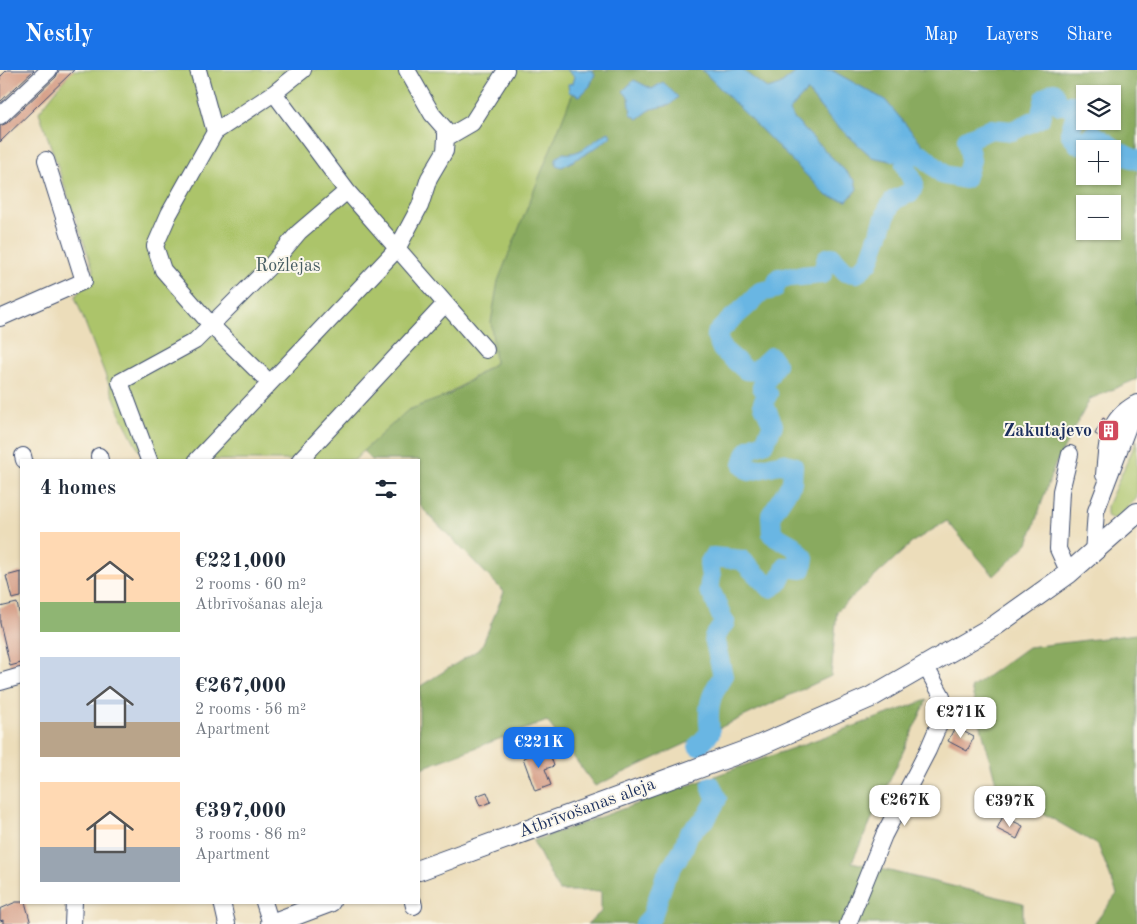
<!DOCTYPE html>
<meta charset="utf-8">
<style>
body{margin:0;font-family:"Old Standard TT",serif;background:#f6f6f7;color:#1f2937;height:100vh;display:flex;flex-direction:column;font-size:19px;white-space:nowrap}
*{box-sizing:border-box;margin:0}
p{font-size:16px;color:#747a83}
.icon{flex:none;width:28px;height:28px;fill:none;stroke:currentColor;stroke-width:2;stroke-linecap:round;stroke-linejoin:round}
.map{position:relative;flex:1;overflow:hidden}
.sheet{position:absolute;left:20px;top:389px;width:400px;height:445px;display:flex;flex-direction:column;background:#fff;border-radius:0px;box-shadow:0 1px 4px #0004}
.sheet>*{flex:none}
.controls{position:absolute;left:1076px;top:15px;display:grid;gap:10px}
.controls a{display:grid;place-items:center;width:45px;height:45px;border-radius:0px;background:#fff;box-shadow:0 1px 4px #0004;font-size:25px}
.price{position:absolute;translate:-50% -42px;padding:0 11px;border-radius:10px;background:#fff;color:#222;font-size:16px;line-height:32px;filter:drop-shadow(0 1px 2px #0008)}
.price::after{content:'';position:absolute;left:50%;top:30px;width:15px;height:11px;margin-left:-8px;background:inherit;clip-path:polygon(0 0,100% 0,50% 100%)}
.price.selected{background:#1a73e8;color:#fff}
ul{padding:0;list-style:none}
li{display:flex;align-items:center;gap:15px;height:125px;padding:0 20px}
li span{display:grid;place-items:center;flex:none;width:140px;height:100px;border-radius:0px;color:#555}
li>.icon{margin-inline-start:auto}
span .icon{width:60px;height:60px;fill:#fffc;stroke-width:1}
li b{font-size:21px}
h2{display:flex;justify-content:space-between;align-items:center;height:60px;padding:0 20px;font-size:21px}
header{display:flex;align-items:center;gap:30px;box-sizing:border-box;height:70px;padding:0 25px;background:#1a73e8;color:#fff}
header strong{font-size:24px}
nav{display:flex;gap:28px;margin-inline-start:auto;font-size:18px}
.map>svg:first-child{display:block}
</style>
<header>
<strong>Nestly</strong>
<nav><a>Map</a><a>Layers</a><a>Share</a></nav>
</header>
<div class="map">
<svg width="1137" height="854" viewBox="0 0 1137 854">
<rect width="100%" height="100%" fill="#fbf7ec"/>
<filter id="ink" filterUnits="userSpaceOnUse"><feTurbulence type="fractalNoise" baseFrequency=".02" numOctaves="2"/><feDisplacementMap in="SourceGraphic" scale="10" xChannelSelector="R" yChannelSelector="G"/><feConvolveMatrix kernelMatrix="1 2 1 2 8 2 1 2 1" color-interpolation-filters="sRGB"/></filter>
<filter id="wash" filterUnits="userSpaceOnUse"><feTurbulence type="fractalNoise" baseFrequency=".0096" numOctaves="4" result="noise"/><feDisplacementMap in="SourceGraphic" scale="20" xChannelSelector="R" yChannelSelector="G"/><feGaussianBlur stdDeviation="1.12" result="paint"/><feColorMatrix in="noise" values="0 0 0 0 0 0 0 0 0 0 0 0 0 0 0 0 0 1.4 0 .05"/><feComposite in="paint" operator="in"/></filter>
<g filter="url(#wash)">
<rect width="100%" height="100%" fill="#ecddba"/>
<path fill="#acc46a" stroke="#647a64" d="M 72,0 L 639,0 L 495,293 L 363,381 L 355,390 L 144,390 L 122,348 L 75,227 L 94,202 L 39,42 Z
M 1137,370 L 1137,428 L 1119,446 L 1113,449 L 1107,446 L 1107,436 Z"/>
<path fill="#89aa5e" stroke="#526c5e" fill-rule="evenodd" d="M 582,0 L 1137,0 L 1137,309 L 1090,329 L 1054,397 L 1028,473 L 994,506 L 947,451 L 914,471 L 837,541 L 831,606 L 595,716 L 547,651 L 419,699 L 419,617 L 481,578 L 504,522 L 419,435 L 419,390 L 372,390 L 363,381 L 408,340 L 449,325 L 495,293 L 491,252 L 498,211 ZM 1085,24 L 1112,24 L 1112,51 L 1085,51 ZM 1085,79 L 1112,79 L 1112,106 L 1085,106 ZM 1085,134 L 1112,134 L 1112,161 L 1085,161 Z
M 1137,564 L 1137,854 L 1094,854 L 1117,824 L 1098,775 L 997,717 L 971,618 L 1028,577 Z
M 927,630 L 852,792 L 1023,833 L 1023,854 L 587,854 L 601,842 L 601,821 L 559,821 L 533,771 Z"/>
<path fill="#69b6e3" stroke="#4272a0" d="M 567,0 L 592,0 L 595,4 L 590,16 L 580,26 L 569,22 L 568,14 L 573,13 L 575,7 Z
M 702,0 L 742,0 L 768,19 L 780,15 L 799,0 L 831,0 L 885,30 L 923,75 L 922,85 L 912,83 L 905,94 L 872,87 L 830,49 L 807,21 L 789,41 L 795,50 L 855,111 L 857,119 L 847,131 L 827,126 Z
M 634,10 L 652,19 L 663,12 L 678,27 L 670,35 L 651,39 L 638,49 L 631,44 L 629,28 L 623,21 Z
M 609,62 L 611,66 C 597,79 578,88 562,97 L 556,95 L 556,88 L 563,83 C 582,86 592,70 609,62 Z"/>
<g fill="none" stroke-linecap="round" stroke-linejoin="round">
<path stroke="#69b6e3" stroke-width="20" d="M 1085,35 L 1074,50 L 1070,63 L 1078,74 L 1094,65 C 1111,74 1117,84 1137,90
M 698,676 L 710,663 C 707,638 709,627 723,606 L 714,568 L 725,552 C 717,541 717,529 709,520 L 711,507 L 709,494 L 713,487 L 742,490 L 770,518 L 778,513 L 786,497 L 802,499 L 804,488 L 793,476 L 772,464 L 771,445 L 792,413 L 793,396 L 783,393 L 749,401 L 743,395 C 746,380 750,377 764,373 L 773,355 L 763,333 L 768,324 L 762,317 L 776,294 L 771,287 L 756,301 L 746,300 L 722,279 L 716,265 C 730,247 746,240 760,222 L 774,219 L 779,208 L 822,204 L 827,188 L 832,187 L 846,202 L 857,203 L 869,192 L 888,139 L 894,130 L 911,122 L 914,114 L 905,94 L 912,83 L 922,85 L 944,105 L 965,109 L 971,90 L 967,69 L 991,59 L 1012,61 L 1040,48 L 1045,28 L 1054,22 L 1060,35 L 1085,35
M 645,854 L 652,846 L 665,808 L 683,779 L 689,763 L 707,747 L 717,729 L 711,716"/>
</g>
<g id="blocks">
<path fill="#d39880" d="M 7,0 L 34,0 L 0,32 L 0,7 Z
M 59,0 L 74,0 L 0,72 L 0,56 L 7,53 L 56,7 Z
M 1103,348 L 1105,349 L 1099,366 L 1095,364 Z
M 21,502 L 21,527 L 12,529 L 6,506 Z
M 17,533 L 21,552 L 21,593 L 10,596 L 0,553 L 0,537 Z
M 955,657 L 974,667 L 967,681 L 948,671 Z
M 541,681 L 541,684 L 549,681 L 554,696 L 545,699 L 551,715 L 535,721 L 523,688 Z
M 487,722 L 491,732 L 480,736 L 476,726 Z
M 1003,746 L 1023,756 L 1017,769 L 997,759 Z
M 16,832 L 25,832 L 31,854 L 3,854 L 3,850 L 0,851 L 0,839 Z"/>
</g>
</g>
<g filter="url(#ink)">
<use href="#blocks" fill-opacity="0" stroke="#3a496c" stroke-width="1"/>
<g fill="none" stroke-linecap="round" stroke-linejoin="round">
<defs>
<path id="minor" d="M 198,0 L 215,62 L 169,144 L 155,176 L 163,200 L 212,256 L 270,313
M 274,23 L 347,121 L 486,280
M 0,46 L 49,0
M 215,62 L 274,23 L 303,0
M 446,68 L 472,53 L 506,0
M 0,248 L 84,211 L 46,90
M 23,386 L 24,390
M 99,386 L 100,390
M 149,390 L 120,312 L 195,271 L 272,194 L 299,162 L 347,121
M 197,390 L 397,179 L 420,136 L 429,108 L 445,81 L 446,68 L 446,60 L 432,44 L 407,0
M 300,390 L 445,234
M 1104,405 C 1107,374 1105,351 1135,334
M 1093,483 L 1096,441 L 1137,333
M 1069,503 L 1058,479 L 1061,421 L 1070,384
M 0,612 L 21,606
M 222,832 L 227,854
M 264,832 L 271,854
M 413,832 L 414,836
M 73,854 L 74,832
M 848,854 L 884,765 L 928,680 L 940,652 L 942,626 L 926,597"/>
<path id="major" d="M 419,800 L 756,677 L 871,627 L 996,555 L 1069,503 L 1137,443
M 271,854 L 330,832"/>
</defs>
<use href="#minor" stroke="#3a496c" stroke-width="18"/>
<use href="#major" stroke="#3a496c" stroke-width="22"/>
<use href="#minor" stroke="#fff" stroke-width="16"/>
<use href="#major" stroke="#fff" stroke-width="20"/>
</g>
</g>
<defs>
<symbol id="building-square" viewBox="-11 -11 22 22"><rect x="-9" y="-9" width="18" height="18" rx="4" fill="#d1495b" stroke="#fbf7ec"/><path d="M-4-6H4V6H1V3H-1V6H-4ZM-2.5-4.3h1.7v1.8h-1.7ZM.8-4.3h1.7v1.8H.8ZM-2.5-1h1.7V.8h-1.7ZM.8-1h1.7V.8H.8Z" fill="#fff"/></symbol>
</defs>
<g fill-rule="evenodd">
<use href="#building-square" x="1096" y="348" width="25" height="25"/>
</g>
<g text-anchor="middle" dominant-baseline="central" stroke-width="4" stroke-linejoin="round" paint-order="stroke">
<g font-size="18" fill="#465c62" stroke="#fbf7ec">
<text x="288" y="196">Rožlejas</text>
</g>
<g font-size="18" font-weight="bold" fill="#1b2f5e" stroke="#fbf7ec" text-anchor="end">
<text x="1092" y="361">Zakutajevo</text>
</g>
<g font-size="18" fill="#1b2f5e" stroke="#fbf7ec">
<text transform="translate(587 738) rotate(-20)">Atbrīvošanas aleja</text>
</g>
</g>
</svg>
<div class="controls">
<a><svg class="icon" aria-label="layers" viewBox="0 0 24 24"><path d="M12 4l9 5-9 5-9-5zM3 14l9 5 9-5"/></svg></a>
<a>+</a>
<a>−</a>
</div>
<b class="price" style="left:961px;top:669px">€271K</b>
<b class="price selected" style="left:539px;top:699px">€221K</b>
<b class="price" style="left:905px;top:757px">€267K</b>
<b class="price" style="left:1010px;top:758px">€397K</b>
<section class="sheet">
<h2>4 homes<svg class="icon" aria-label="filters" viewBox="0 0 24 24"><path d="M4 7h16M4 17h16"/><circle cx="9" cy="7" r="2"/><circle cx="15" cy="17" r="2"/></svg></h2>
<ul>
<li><span style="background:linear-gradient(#ffd9b3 70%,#8fb573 0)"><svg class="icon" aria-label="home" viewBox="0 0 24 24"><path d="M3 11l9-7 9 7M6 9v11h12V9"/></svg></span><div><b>€221,000</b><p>2 rooms · 60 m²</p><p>Atbrīvošanas aleja</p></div></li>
<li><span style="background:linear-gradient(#c9d6e8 65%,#b9a48a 0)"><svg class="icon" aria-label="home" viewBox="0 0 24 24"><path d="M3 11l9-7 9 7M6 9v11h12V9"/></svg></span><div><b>€267,000</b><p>2 rooms · 56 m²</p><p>Apartment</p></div></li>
<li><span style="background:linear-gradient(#ffd9b3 65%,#9aa5b1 0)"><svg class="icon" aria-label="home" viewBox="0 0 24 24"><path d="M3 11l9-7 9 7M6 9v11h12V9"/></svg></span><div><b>€397,000</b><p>3 rooms · 86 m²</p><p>Apartment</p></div></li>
</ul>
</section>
</div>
